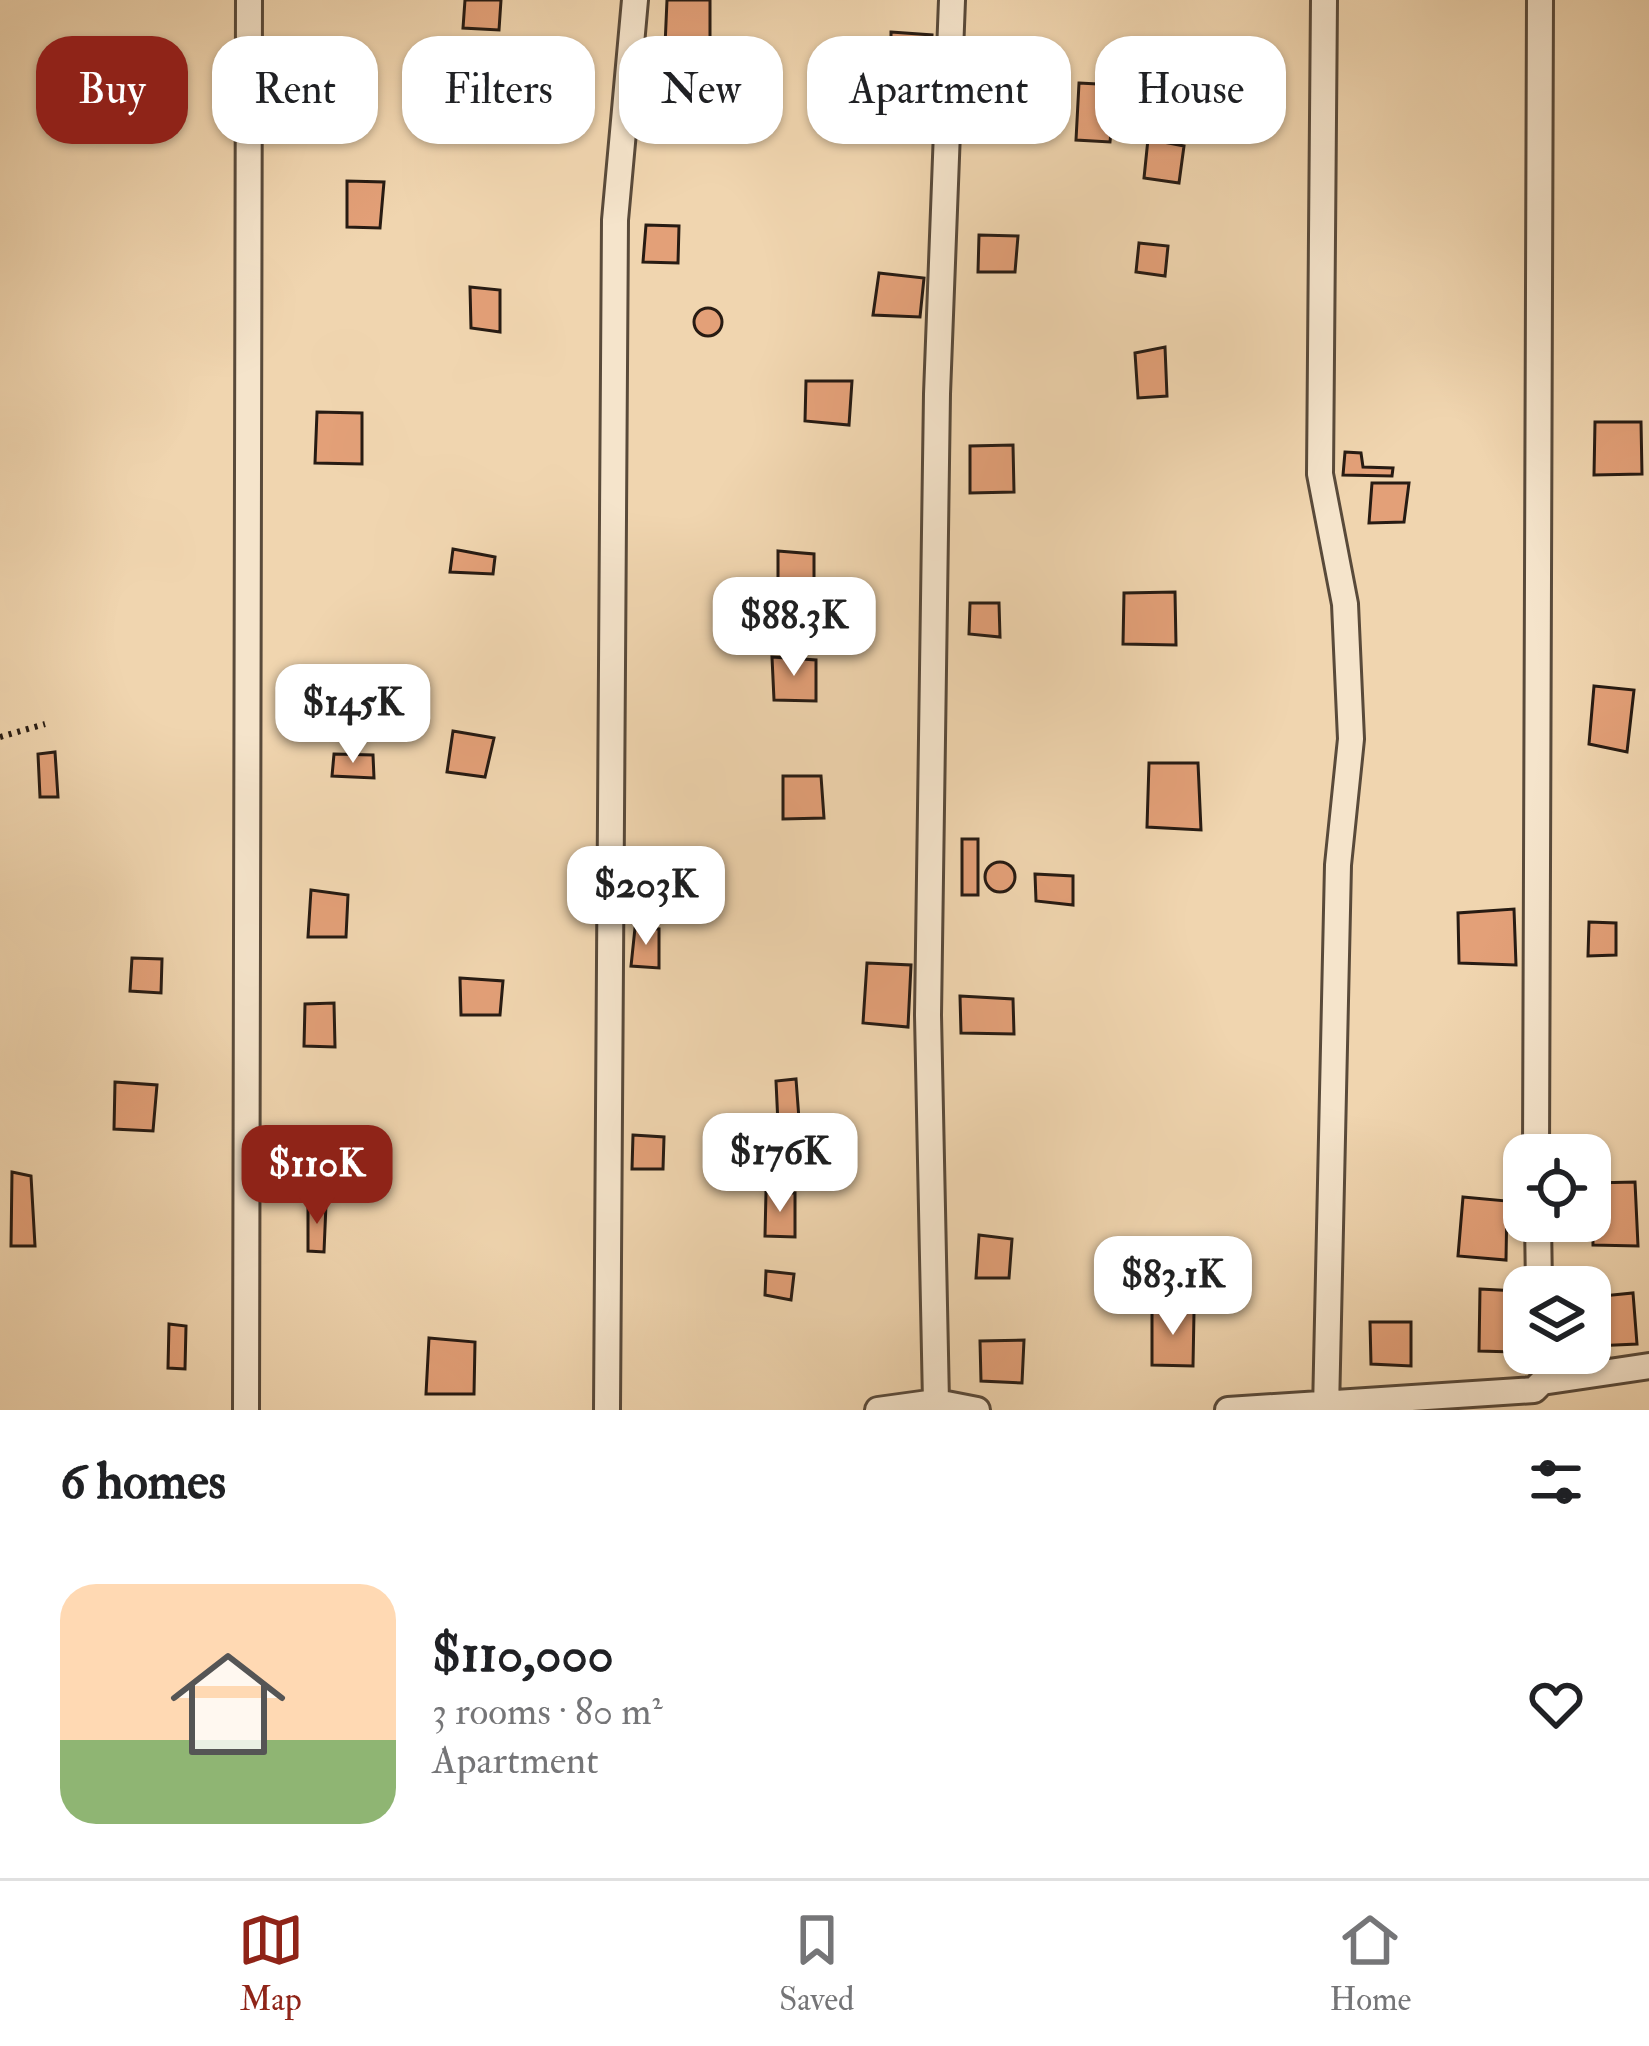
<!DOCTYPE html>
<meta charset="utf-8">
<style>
body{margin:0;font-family:"IM FELL Double Pica",serif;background:#f2f2f2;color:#202124;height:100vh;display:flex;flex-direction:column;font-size:45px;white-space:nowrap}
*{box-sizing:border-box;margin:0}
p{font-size:39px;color:#757577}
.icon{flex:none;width:66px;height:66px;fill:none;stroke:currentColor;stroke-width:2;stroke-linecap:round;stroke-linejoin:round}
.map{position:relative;height:1410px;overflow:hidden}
.side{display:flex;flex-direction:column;background:#fff;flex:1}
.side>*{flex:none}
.hud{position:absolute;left:36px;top:36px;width:1578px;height:108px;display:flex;gap:24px}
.buttons{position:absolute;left:1503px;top:1134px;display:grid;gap:24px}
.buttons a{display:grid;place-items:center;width:108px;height:108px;border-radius:24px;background:#fff;box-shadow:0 3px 9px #0004;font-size:60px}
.price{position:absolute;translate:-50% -102px;padding:0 27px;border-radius:24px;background:#fff;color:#222;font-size:39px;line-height:78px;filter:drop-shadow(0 3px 6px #0008)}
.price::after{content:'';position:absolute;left:50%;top:72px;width:36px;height:27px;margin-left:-18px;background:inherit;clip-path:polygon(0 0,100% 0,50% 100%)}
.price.current{background:#8f2418;color:#fff}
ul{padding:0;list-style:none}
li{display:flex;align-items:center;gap:36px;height:300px;padding:0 60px}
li+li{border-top:3px solid #e0e0e0}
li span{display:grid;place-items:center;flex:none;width:336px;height:240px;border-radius:36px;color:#555}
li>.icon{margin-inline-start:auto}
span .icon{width:144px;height:144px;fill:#fffc;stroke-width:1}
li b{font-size:51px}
h2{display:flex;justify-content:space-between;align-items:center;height:144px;padding:0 60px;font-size:51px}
.tag{padding:0 42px;border-radius:36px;background:#fff;box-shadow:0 3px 9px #0004;font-size:42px;line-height:108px}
.tag.current{background:#8f2418;color:#fff}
.tabs{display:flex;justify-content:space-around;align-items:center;height:168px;border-top:3px solid #e0e0e0;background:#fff;font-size:33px;color:#757577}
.tabs a{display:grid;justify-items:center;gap:6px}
.tabs .current{color:#8f2418}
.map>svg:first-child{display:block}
</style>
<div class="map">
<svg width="1649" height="1410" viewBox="0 0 1649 1410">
<rect width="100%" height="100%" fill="#f0d5af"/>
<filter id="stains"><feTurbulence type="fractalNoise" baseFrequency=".00167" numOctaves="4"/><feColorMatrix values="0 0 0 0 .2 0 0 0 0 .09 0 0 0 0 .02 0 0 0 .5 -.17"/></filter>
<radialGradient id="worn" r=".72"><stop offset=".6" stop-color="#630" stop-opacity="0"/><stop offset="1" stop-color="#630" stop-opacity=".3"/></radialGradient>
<path fill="#e3a078" stroke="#271b13" stroke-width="3" d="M 465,0 L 501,0 L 499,30 L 463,28 Z
M 667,0 L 710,0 L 710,48 L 665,46 Z
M 891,32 L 932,35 L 931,54 L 891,51 Z
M 1079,83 L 1116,85 L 1110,142 L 1076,140 Z
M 1148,139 L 1184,146 L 1179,183 L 1144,178 Z
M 347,181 L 384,182 L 380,228 L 347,227 Z
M 646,225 L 679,226 L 678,263 L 643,262 Z
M 979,235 L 1018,236 L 1015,272 L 978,272 Z
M 1139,243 L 1168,246 L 1165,276 L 1136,272 Z
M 879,273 L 924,278 L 920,317 L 873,315 Z
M 470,287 L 500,290 L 500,332 L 471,328 Z
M694 322a14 14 0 1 1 28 0a14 14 0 1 1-28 0Z
M 1165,347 L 1167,396 L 1138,398 L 1135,353 Z
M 806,381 L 852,381 L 849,425 L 805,421 Z
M 317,412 L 362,413 L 362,464 L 315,463 Z
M 1595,422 L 1641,422 L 1642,474 L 1594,475 Z
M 1013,445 L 1014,492 L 970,493 L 970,446 Z
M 1345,452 L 1361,453 L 1363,467 L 1393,468 L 1392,476 L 1343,475 Z
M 1372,483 L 1409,483 L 1404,522 L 1369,523 Z
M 453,549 L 495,557 L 493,574 L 450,572 Z
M 778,551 L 814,554 L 814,591 L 778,590 Z
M 1175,592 L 1176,645 L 1123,644 L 1124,593 Z
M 970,603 L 999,603 L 1000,637 L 969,634 Z
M 772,657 L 816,660 L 816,701 L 774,700 Z
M 1594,686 L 1634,690 L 1627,752 L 1589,744 Z
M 453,731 L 494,738 L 485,777 L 447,772 Z
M 55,752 L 58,797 L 40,797 L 38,754 Z
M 334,754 L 373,755 L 374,778 L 332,776 Z
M 1149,763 L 1198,763 L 1201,830 L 1147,827 Z
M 783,776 L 821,776 L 824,818 L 783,819 Z
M 962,839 L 978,839 L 978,895 L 962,895 Z
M985 877a15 15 0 1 1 30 0a15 15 0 1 1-30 0Z
M 1035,874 L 1073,876 L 1073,905 L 1036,901 Z
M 311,890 L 348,895 L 346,937 L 308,937 Z
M 1514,909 L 1516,965 L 1459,963 L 1458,913 Z
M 1589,922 L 1616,923 L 1616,955 L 1588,956 Z
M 635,928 L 659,929 L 659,968 L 631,966 Z
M 132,958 L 162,959 L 161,993 L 130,991 Z
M 867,963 L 911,965 L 908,1027 L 863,1023 Z
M 460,978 L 503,981 L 500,1015 L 461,1015 Z
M 960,996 L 1013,999 L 1014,1034 L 961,1033 Z
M 334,1003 L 335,1047 L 304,1046 L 305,1004 Z
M 796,1079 L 799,1119 L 778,1124 L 776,1081 Z
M 115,1082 L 157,1085 L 153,1131 L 114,1129 Z
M 633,1135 L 664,1137 L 663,1169 L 632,1169 Z
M 12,1172 L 31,1176 L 35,1246 L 11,1246 Z
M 1635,1182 L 1638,1246 L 1593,1245 L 1592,1183 Z
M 766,1192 L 795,1193 L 795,1237 L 765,1236 Z
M 1463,1197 L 1507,1201 L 1506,1260 L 1458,1256 Z
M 308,1204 L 326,1204 L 324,1252 L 308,1251 Z
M 979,1235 L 1012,1239 L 1009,1278 L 976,1278 Z
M 766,1271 L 794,1274 L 791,1300 L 765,1295 Z
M 1480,1289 L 1517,1291 L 1514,1352 L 1479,1351 Z
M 1633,1293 L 1637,1344 L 1594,1346 L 1592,1297 Z
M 1152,1308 L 1194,1312 L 1193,1366 L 1152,1365 Z
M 1370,1322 L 1411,1322 L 1411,1366 L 1371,1364 Z
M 169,1324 L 186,1326 L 185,1369 L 168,1368 Z
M 429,1338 L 475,1342 L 474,1394 L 426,1394 Z
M 1024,1340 L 1022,1383 L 981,1381 L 980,1341 Z"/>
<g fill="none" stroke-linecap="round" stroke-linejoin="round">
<defs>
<path id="street" d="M 1324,0 L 1320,474 L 1345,604 L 1351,739 L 1338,865 L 1326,1410
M 1536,1155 L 1540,0
M 1538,1221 L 1539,1287
M 936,1402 L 928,1015 L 937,394 L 952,0
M 246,1410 L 249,0
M 607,1410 L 615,220 L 635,0
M 878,1410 L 936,1402 L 977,1410
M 1228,1410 L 1534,1390 L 1542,1382 L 1649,1366"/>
</defs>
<use href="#street" stroke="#594a3a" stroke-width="30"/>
<path stroke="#271b13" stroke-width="6" stroke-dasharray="3 6" stroke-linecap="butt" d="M 0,737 L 45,724"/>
<use href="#street" stroke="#f5e4cb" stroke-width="24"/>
</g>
<rect width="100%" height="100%" filter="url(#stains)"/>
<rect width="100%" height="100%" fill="url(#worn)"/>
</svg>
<div class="buttons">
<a><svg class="icon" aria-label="locate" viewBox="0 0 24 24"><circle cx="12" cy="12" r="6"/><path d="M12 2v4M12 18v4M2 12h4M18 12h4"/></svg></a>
<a><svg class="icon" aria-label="layers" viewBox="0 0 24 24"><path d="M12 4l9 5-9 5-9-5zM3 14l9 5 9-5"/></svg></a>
</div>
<b class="price" style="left:794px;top:679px">$88.3K</b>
<b class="price" style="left:353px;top:766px">$145K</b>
<b class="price" style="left:646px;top:948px">$203K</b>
<b class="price" style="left:780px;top:1215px">$176K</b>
<b class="price current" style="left:317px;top:1227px">$110K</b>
<b class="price" style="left:1173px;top:1338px">$83.1K</b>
<div class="hud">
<a class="tag current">Buy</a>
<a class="tag">Rent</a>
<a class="tag">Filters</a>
<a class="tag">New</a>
<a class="tag">Apartment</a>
<a class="tag">House</a>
</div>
</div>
<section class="side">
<h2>6 homes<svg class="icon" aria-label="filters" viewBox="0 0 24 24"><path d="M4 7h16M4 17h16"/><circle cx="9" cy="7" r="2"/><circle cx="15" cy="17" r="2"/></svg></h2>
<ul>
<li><span style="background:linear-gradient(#ffd9b3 65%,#8fb573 0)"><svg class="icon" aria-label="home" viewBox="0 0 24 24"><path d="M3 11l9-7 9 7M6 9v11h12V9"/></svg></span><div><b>$110,000</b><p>3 rooms · 80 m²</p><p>Apartment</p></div><svg class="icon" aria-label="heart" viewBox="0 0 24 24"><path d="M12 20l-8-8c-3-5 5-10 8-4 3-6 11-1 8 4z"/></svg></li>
</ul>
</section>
<nav class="tabs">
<a class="current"><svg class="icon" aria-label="map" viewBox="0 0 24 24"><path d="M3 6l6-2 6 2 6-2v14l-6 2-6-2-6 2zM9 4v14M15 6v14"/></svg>Map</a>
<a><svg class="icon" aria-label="saved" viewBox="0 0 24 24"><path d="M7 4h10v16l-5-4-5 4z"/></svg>Saved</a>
<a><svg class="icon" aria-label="home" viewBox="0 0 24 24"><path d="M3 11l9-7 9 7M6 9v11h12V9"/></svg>Home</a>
</nav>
